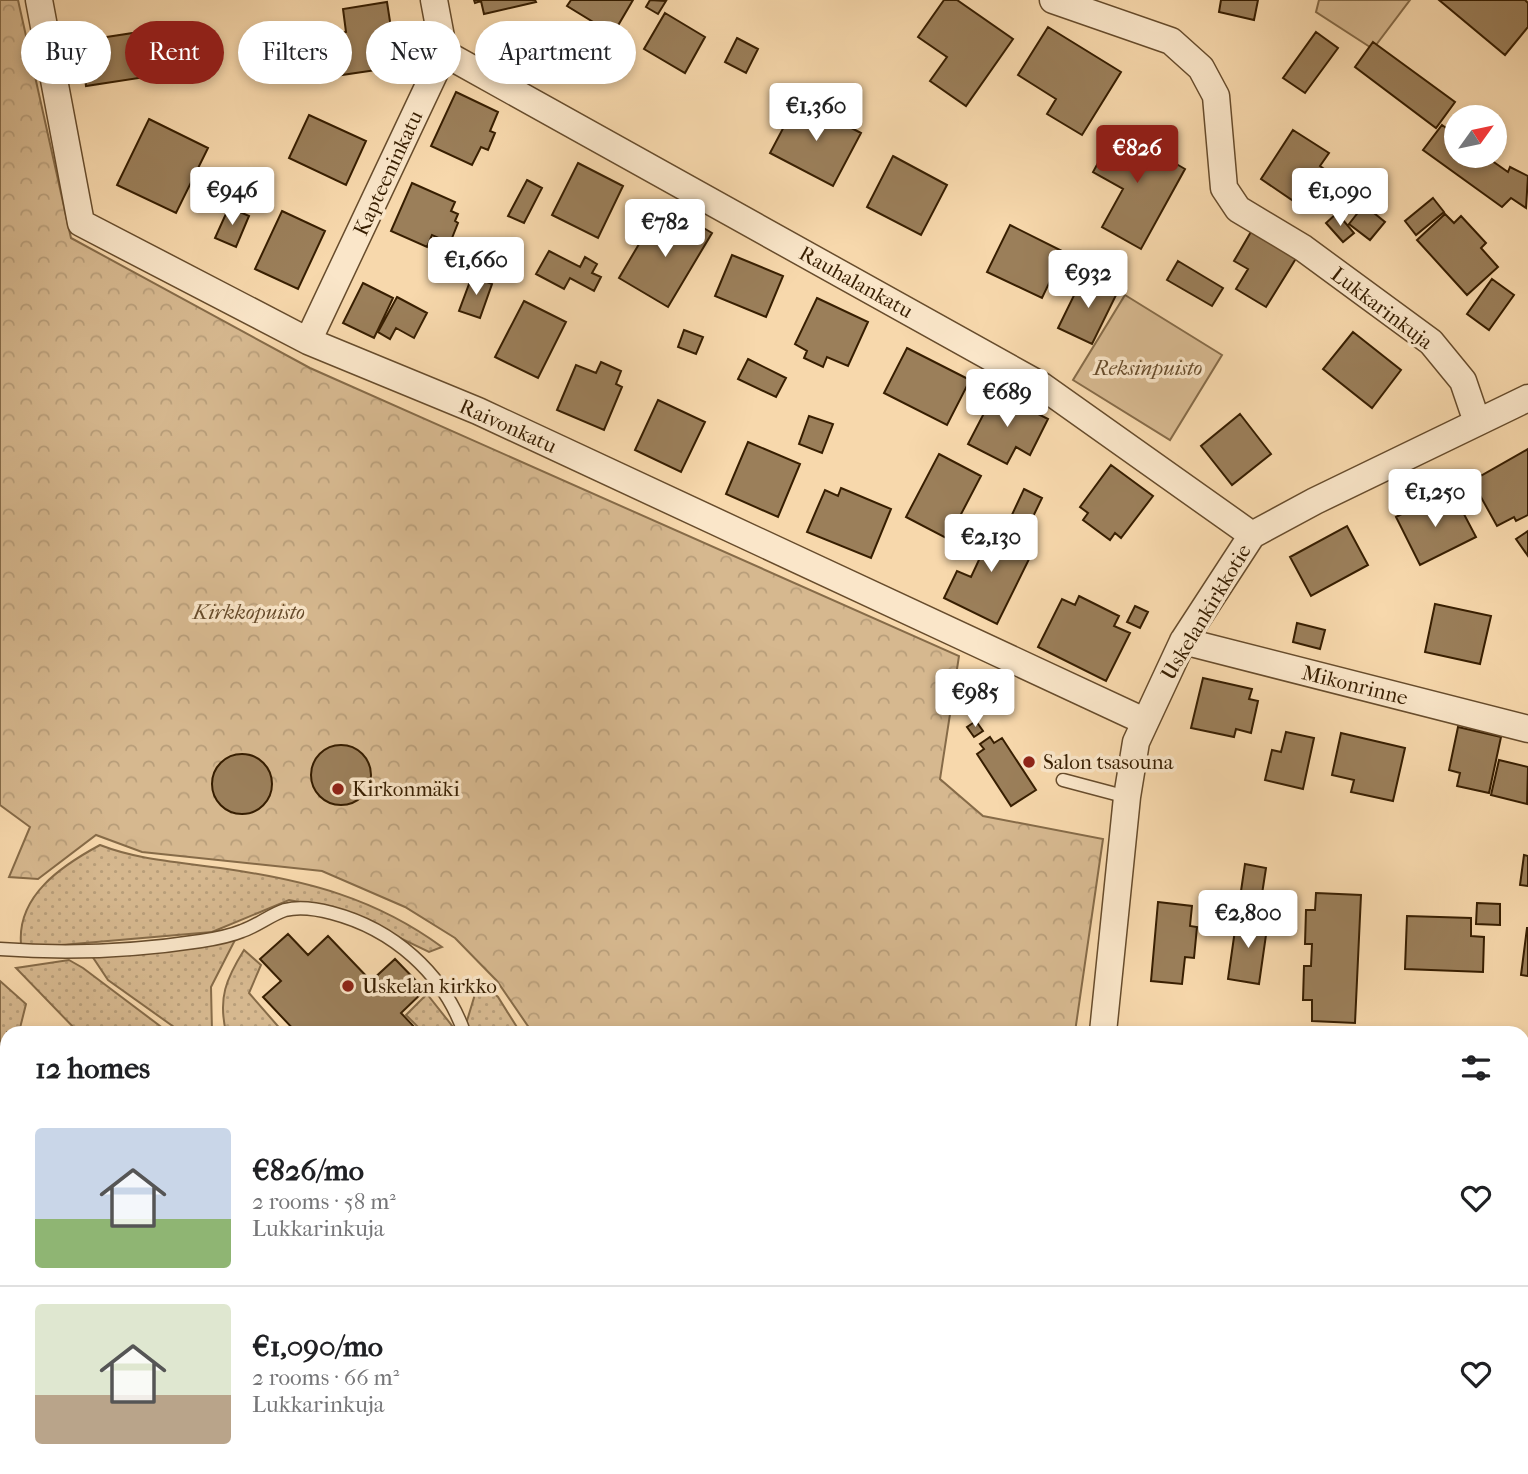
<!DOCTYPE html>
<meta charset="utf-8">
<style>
body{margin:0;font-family:"IM FELL French Canon",serif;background:#f6f6f6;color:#202124;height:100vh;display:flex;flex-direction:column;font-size:26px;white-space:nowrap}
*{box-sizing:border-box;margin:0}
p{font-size:23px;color:#757577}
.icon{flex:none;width:38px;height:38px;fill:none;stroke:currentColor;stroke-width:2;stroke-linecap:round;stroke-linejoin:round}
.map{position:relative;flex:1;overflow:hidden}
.panel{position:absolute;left:0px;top:1026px;width:1530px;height:450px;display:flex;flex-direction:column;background:#fff;border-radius:21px 21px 0 0;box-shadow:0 4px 10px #0003}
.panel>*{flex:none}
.guide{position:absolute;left:21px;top:21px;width:700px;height:63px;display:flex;gap:14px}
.needle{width:46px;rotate:57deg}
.tools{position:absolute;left:1444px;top:105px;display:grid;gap:14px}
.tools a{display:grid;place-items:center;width:63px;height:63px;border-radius:50%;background:#fff;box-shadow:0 4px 10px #0003;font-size:35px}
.price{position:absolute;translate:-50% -60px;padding:0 16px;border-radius:7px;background:#fff;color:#222;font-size:23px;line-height:46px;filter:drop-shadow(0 2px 4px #0008)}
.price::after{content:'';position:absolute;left:50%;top:42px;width:21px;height:16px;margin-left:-10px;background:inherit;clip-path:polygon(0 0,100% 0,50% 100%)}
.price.on{background:#8f2418;color:#fff}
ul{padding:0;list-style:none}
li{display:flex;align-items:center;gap:21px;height:175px;padding:0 35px}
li+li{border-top:2px solid #e0e0e0}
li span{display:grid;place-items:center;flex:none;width:196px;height:140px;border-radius:7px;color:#555}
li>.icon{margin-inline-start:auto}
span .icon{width:84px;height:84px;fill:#fffc;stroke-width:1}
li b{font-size:30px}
h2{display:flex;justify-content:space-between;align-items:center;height:84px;padding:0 35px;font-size:30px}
.pill{padding:0 24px;border-radius:32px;background:#fff;box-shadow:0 4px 10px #0003;font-size:24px;line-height:63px}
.pill.on{background:#8f2418;color:#fff}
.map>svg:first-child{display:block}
</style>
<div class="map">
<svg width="1528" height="1474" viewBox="0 0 1528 1474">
<defs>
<pattern id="grass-dots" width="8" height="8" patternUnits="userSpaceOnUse" patternTransform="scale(1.75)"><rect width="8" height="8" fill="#d6b88f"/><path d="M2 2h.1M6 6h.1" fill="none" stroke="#b89e7a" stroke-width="1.8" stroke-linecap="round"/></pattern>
<pattern id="forest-crowns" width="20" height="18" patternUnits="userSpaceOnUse" patternTransform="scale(1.75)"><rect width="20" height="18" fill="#d6b88f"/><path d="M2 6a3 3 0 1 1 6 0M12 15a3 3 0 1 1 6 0" fill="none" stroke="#b89e7a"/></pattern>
<pattern id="cemetery-stones" width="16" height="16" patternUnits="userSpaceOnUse" patternTransform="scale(1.75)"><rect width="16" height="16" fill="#d6b88f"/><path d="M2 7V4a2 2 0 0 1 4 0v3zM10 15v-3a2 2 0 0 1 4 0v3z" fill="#b89e7a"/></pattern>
</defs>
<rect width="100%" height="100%" fill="#f7d8ac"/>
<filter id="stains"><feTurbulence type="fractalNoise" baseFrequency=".00286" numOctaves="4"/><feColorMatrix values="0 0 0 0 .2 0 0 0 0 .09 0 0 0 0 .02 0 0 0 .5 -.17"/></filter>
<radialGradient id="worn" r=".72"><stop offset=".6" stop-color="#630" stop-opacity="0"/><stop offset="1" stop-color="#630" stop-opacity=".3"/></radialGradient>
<path fill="url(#grass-dots)" stroke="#866b48" stroke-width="2" d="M 100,845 C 141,861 183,862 227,869 C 308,881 375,898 442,947 L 429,952 L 342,910 L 289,900 L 212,932 L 50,946 L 21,944 C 17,896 61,866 100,845 Z
M 237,936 L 211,987 L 212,1032 L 181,1032 L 108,980 L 92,956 Z
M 244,950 L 261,965 L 249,993 L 283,1032 L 226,1032 C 218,998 226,979 244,950 Z
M 69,960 L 83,968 L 168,1032 L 78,1032 L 16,968 Z
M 0,981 L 26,1004 L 19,1032 L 7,1032 L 7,1182 L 0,1170 Z
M 479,981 L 498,997 L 520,1032 L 471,1032 L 466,1024 Z
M 427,994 L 457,1032 L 423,1032 L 406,1015 Z"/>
<path fill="url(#forest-crowns)" stroke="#866b48" stroke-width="2" d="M 0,0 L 18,0 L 71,238 L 310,368 L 959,656 L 940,779 L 983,816 L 1103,839 L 1075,1032 L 532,1032 L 497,981 L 455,938 L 405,907 L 322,871 L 142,852 L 96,835 L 38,879 L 9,877 L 30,827 L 0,805 Z
M 485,1468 L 1060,1468 L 1060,1474 L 484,1474 Z"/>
<path fill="url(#cemetery-stones)" stroke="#866b48" stroke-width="2" d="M 81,1468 L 477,1468 L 476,1474 L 88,1474 Z"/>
<path fill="#d6b88f" stroke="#866b48" stroke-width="2" d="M 1319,0 L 1410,0 L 1373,49 L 1316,12 Z
M 1125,295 L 1222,355 L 1170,440 L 1073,380 Z"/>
<path fill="#9b7f5a" stroke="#371e01" stroke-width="2" d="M 474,0 L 535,0 L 536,2 L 484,14 L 481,1 L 475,3 Z
M 571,0 L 633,0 L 613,34 L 567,6 Z
M 650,0 L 666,1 L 658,14 L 646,7 Z
M 944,0 L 957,0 L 1013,39 L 966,106 L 930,81 L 947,57 L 918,37 Z
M 1221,0 L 1258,0 L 1254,20 L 1219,12 Z
M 1439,0 L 1525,0 L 1528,3 L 1528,27 L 1505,55 Z
M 387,2 L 397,67 L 328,77 L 321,36 L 346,32 L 343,9 Z
M 665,13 L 705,37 L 685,73 L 644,49 Z
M 1048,27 L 1121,72 L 1082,135 L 1047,114 L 1056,99 L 1018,75 Z
M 1316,32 L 1338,48 L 1305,93 L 1283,78 Z
M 133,33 L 139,78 L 86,86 L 80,41 Z
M 737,38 L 758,49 L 746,73 L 725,62 Z
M 1373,42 L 1455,102 L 1436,128 L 1355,67 Z
M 456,92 L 498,112 L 490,131 L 495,133 L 488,150 L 481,147 L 472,165 L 431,146 Z
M 798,100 L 861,133 L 833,186 L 770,153 Z
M 309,115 L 366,141 L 346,185 L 289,158 Z
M 149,119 L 208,148 L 176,213 L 117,185 Z
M 1442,125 L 1456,135 L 1456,156 L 1485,156 L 1508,172 L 1510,167 L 1528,176 L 1526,208 L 1511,198 L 1502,207 L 1423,150 Z
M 1117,128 L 1147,144 L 1150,137 L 1166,146 L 1161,155 L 1185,169 L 1141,249 L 1102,227 L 1123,189 L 1093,172 Z
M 1293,130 L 1329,153 L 1320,166 L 1327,171 L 1311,195 L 1300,188 L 1292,200 L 1261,179 Z
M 893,156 L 947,185 L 921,235 L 867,207 Z
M 578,163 L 623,186 L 598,238 L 552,215 Z
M 527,180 L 542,188 L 524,223 L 508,216 Z
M 412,183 L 455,202 L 451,211 L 458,214 L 455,221 L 458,223 L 450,243 L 432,235 L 427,247 L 391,231 Z
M 1433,198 L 1444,212 L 1416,235 L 1405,221 Z
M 1364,205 L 1385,222 L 1370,240 L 1349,224 Z
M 229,207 L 249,216 L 236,247 L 215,238 Z
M 282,211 L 325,231 L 298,289 L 255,269 Z
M 1337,213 L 1354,233 L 1343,242 L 1326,223 Z
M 1445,214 L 1454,223 L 1461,216 L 1486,243 L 1481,248 L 1498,267 L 1467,295 L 1417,240 Z
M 685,217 L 712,233 L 668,307 L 619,278 L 649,227 L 656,231 L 664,219 L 678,228 Z
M 1010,225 L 1064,252 L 1042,298 L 987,272 Z
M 1255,225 L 1300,252 L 1266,307 L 1236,289 L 1248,269 L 1234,261 Z
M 549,251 L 580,267 L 585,257 L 597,264 L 592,273 L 601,277 L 594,291 L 570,278 L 564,289 L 536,274 Z
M 732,255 L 783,276 L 766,317 L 715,296 Z
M 1178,261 L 1223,288 L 1212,306 L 1167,280 Z
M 472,276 L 492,284 L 480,318 L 459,311 Z
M 1097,279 L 1119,289 L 1092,344 L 1058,328 L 1081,281 L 1093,287 Z
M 1492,279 L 1514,295 L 1489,330 L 1467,314 Z
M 363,283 L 393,298 L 374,338 L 343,323 Z
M 397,297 L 427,313 L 414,338 L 396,328 L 390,339 L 378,332 Z
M 817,298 L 868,322 L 848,366 L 827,357 L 823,367 L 804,358 L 807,351 L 795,344 Z
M 524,301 L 566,322 L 538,378 L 495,357 Z
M 684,330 L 703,337 L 696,354 L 678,347 Z
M 1353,332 L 1401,370 L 1372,408 L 1323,369 Z
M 907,348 L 970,380 L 947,425 L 884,393 Z
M 748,359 L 786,378 L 776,397 L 738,379 Z
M 601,362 L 621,371 L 616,384 L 622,387 L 604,430 L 557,410 L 576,365 L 596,373 Z
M 995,392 L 1048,419 L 1030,455 L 1016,447 L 1007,464 L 968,444 Z
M 658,400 L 705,422 L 681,472 L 635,450 Z
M 1240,414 L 1271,454 L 1232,485 L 1201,446 Z
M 809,416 L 833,424 L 822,453 L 799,444 Z
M 748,442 L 800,464 L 778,517 L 726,494 Z
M 1528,449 L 1528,515 L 1516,521 L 1514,517 L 1497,526 L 1472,481 Z
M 939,454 L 981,476 L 948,539 L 906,517 Z
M 1111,465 L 1153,496 L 1121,538 L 1115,533 L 1110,540 L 1083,520 L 1088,513 L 1080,507 Z
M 841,488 L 891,509 L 871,558 L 807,532 L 825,490 L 838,496 Z
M 1024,489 L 1042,498 L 1028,527 L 1010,519 Z
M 1455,497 L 1476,537 L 1420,565 L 1396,517 L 1428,500 L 1432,508 Z
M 981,520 L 1035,547 L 997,624 L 944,598 L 957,571 L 971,577 L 986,545 L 973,538 Z
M 1347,526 L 1368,565 L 1311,596 L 1290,557 Z
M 1528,531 L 1528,556 L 1516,539 Z
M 1079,596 L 1119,616 L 1114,626 L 1130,633 L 1106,681 L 1038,647 L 1062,599 L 1075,605 Z
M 1435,604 L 1491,616 L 1480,664 L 1425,652 Z
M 1135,606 L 1148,612 L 1140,628 L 1127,622 Z
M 1297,623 L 1325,630 L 1320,649 L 1293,642 Z
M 1203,678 L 1252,689 L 1249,699 L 1258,701 L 1251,733 L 1236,729 L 1234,737 L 1191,728 Z
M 976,721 L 983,731 L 974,737 L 967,727 Z
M 1458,727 L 1501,737 L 1489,793 L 1457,786 L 1460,773 L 1449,770 Z
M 1286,732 L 1314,738 L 1303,789 L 1265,780 L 1272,750 L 1281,752 Z
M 1341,733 L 1405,748 L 1393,801 L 1351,792 L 1354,780 L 1332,775 Z
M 990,737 L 994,743 L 1002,738 L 1036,790 L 1011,806 L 977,754 L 984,749 L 980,744 Z
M311 775a30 30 0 1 1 60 0a30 30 0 1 1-60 0Z
M212 784a30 30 0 1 1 60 0a30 30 0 1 1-60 0Z
M 1499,760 L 1528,767 L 1527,804 L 1491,795 Z
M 1524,855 L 1528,856 L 1528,886 L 1520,885 Z
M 1245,864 L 1266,868 L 1262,894 L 1241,891 Z
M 1316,893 L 1361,895 L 1355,1023 L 1312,1021 L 1312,1000 L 1303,1000 L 1304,966 L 1311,966 L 1312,944 L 1305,944 L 1306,910 L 1315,910 Z
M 1158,902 L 1192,906 L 1190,926 L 1197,927 L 1194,958 L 1185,957 L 1182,984 L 1151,981 Z
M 1477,903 L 1500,904 L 1500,925 L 1476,924 Z
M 1237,916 L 1268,921 L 1259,984 L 1228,979 Z
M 1407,916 L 1471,918 L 1471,936 L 1484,937 L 1483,972 L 1405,969 Z
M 1527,928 L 1528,928 L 1528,976 L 1521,975 Z
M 288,934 L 308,955 L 328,936 L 371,981 L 395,959 L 425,990 L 401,1013 L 419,1032 L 296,1032 L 263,997 L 281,981 L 260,959 Z
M 1227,1468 L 1293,1468 L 1293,1474 L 1227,1474 Z"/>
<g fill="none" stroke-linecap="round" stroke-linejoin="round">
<defs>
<path id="service" d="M 1063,780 L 1127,797
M 0,949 C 66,954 136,951 201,941 C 214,939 230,936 242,931 C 257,926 270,915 285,910 C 301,906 317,909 332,913 C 393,929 443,973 464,1032
M 0,1200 L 7,1212
M 0,1338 L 7,1330
M 1326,1474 L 1327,1468"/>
<path id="minor" d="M 39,0 L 81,223 L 308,341 L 478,411 L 1144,721
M 1053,0 L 1171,41 L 1201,68 L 1216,96 L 1224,188 L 1238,209 L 1303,248 L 1431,342 L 1463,381 L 1477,422
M 444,53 L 1042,386 L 1252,535
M 308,341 L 444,53 L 434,0
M 1183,641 L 1528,729
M 1103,1032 L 1127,797 L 1136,742 L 1183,641 L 1252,535 L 1315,501 L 1528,398
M 1522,1062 L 1528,1062
M 1468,1468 L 1481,1474
M 1093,1474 L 1093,1468"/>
</defs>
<use href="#service" stroke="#674c2c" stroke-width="15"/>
<use href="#minor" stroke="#674c2c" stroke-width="29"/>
<use href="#service" stroke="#fae6c9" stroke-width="12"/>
<use href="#minor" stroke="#fae6c9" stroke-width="26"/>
</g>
<g fill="#8f2418" stroke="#fae6c9" stroke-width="2.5">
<circle cx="1029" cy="762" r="7"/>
<circle cx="338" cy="789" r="7"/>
<circle cx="348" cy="986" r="7"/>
</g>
<g text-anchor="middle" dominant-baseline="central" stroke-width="7" stroke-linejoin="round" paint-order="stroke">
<g font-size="21" fill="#371e01" stroke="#fae6c9">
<text transform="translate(388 173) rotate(-65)">Kapteeninkatu</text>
<text transform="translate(856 282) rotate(29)">Rauhalankatu</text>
<text transform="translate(1382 308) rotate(37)">Lukkarinkuja</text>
<text transform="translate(508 426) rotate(24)">Raivonkatu</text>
<text transform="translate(1206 612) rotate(-59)">Uskelankirkkotie</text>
<text transform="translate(1355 685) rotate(14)">Mikonrinne</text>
</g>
<g font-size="21" font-style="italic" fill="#674c2c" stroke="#fae6c9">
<text x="1148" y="368">Reksinpuisto</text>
<text x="249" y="612">Kirkkopuisto</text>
</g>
<g font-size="21" fill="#371e01" stroke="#fae6c9" text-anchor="start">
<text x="1043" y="762">Salon tsasouna</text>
<text x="352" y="789">Kirkonmäki</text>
<text x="362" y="986">Uskelan kirkko</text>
</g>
</g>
<rect width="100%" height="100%" filter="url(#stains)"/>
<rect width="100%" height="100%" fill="url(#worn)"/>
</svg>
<div class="tools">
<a><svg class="needle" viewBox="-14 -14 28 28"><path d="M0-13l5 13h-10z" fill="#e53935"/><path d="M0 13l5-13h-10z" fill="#757577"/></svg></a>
</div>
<b class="price" style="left:816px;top:143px">€1,360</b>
<b class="price on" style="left:1137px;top:185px">€826</b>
<b class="price" style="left:232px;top:227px">€946</b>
<b class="price" style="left:1340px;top:228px">€1,090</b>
<b class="price" style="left:665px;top:259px">€782</b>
<b class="price" style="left:476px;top:297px">€1,660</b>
<b class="price" style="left:1088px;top:310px">€932</b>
<b class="price" style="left:1007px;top:429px">€689</b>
<b class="price" style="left:1435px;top:529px">€1,250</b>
<b class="price" style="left:991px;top:574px">€2,130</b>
<b class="price" style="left:975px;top:729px">€985</b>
<b class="price" style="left:1248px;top:950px">€2,800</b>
<div class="guide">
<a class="pill">Buy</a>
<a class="pill on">Rent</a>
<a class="pill">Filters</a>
<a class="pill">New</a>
<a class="pill">Apartment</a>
</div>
<section class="panel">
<h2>12 homes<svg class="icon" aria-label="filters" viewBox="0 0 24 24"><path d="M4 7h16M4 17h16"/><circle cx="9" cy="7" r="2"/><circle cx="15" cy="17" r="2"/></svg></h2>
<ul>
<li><span style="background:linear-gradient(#c9d6e8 65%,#8fb573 0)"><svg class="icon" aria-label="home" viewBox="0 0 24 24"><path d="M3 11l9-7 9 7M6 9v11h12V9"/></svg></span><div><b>€826/mo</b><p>2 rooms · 58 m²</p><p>Lukkarinkuja</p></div><svg class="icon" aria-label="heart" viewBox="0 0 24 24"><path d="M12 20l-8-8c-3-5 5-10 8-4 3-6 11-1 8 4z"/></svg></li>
<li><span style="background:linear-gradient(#dfe7d0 65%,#b9a48a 0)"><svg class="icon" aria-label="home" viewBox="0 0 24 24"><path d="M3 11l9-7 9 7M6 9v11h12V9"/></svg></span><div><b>€1,090/mo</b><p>2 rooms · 66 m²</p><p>Lukkarinkuja</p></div><svg class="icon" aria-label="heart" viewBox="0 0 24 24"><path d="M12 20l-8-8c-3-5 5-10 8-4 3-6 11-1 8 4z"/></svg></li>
</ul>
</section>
</div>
